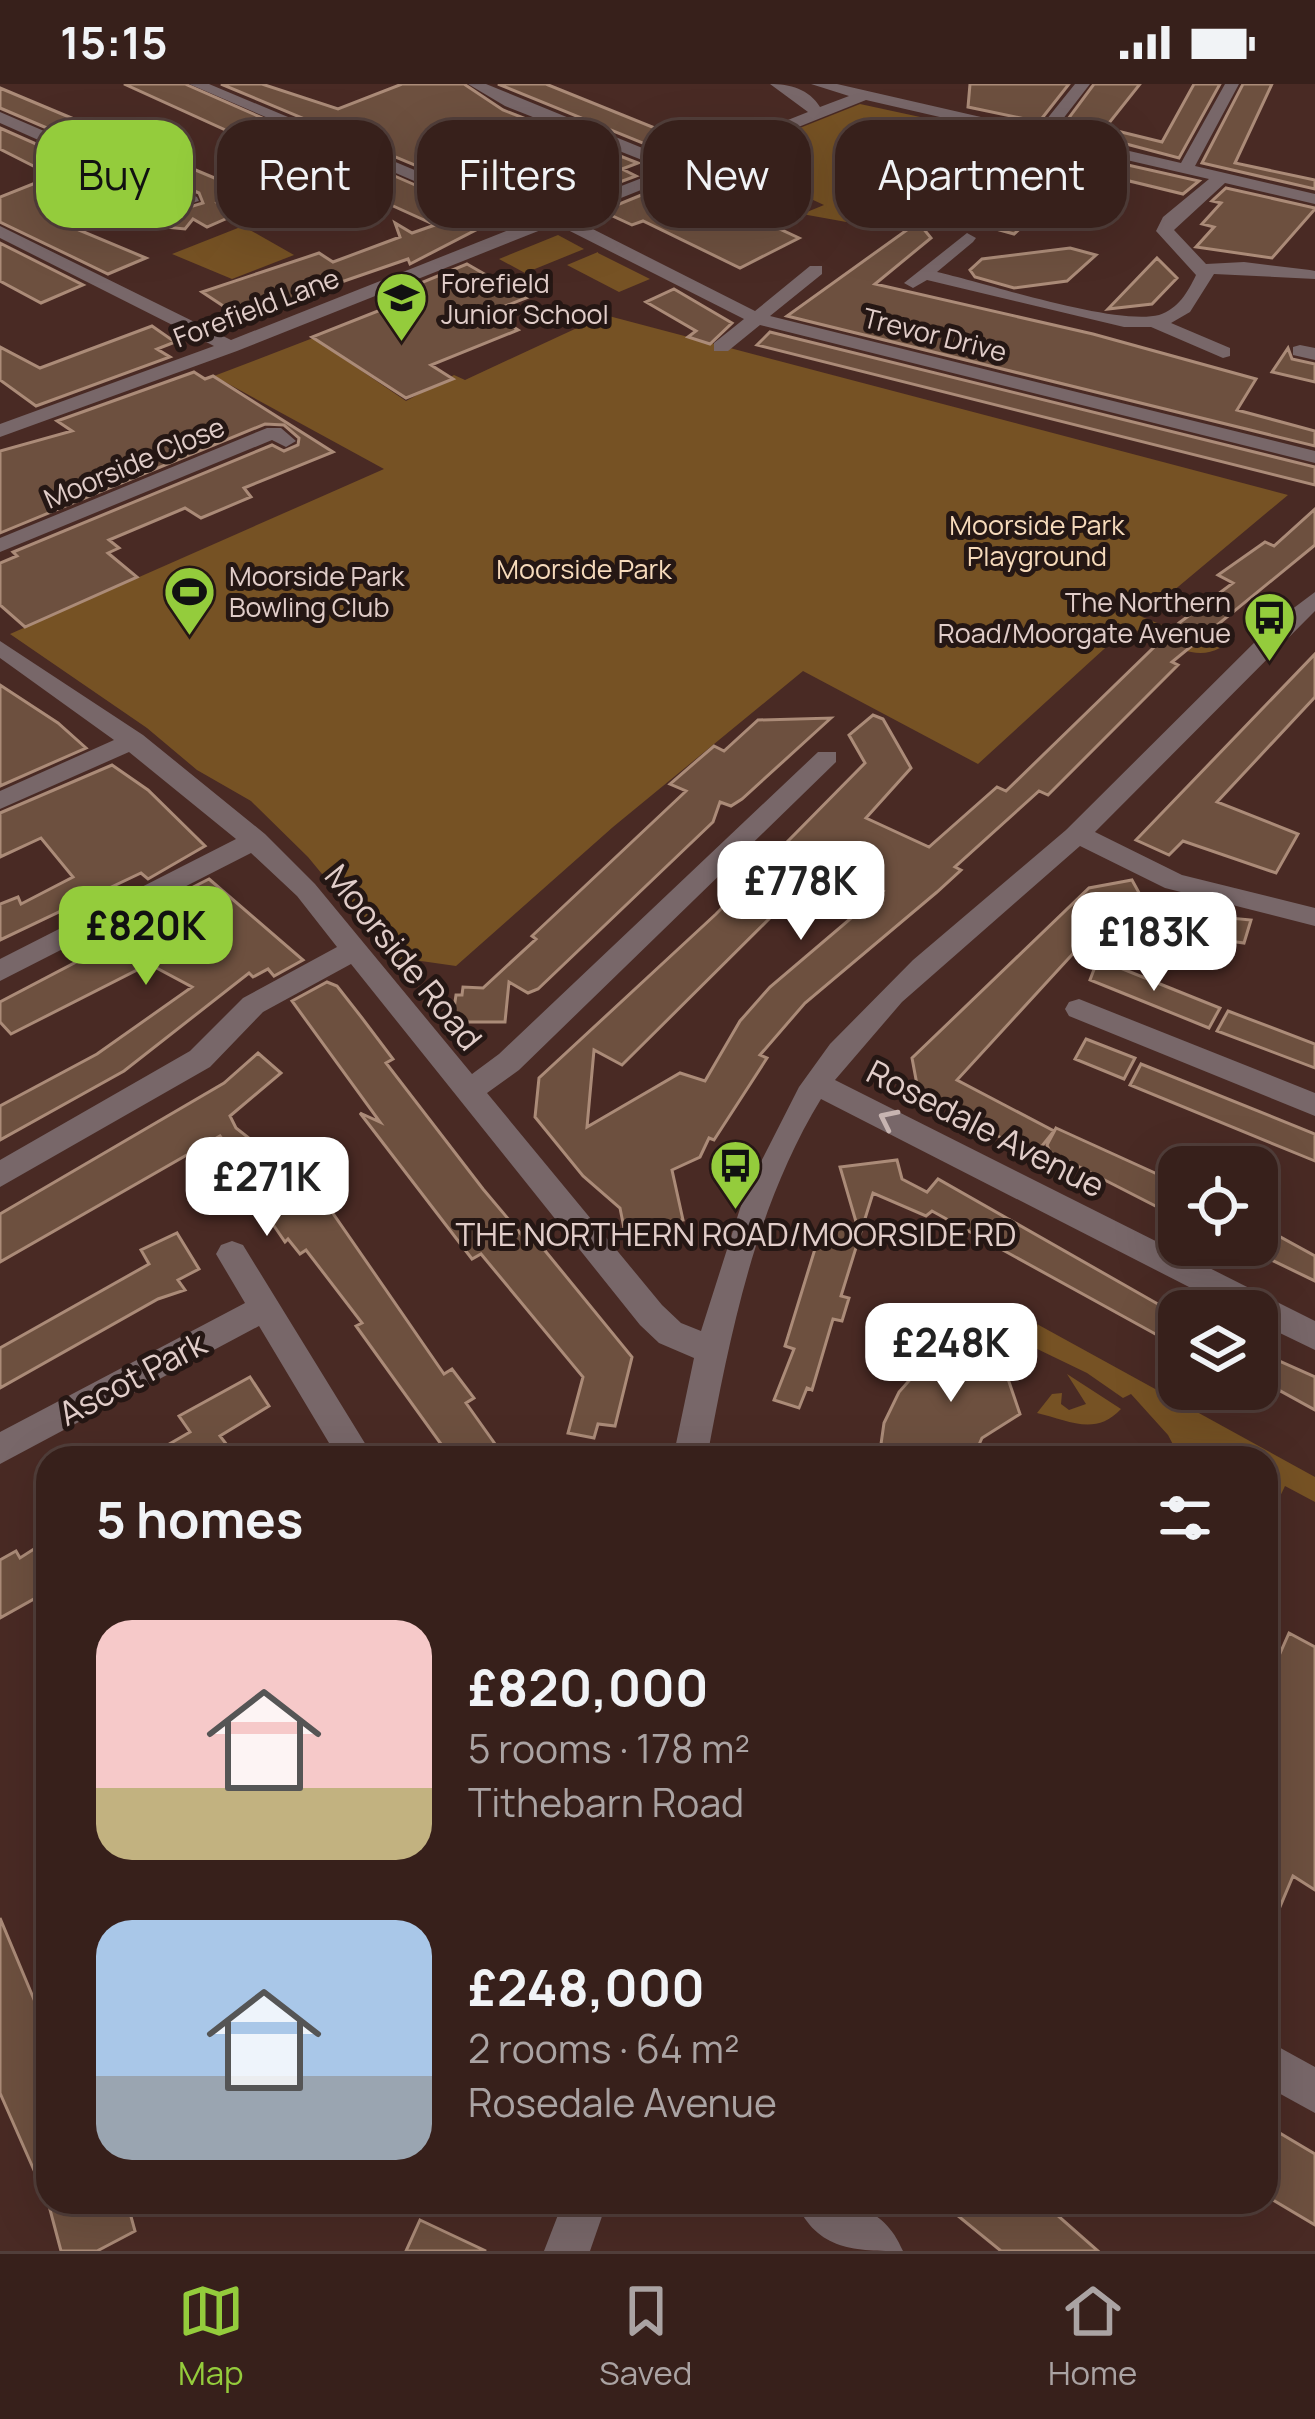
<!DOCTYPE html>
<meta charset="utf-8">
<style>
body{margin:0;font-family:Manrope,sans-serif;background:#422d28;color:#f1f3f6;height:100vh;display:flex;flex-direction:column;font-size:45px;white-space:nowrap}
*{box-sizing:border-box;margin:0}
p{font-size:39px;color:#aaa3a3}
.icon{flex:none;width:66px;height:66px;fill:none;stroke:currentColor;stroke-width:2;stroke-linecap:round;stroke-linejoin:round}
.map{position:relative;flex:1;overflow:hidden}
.drawer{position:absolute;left:36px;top:1362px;width:1242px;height:768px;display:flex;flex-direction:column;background:#37201b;border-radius:36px;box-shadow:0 12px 48px #0002,0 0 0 3px #513e3a}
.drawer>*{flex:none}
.banner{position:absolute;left:36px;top:36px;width:1245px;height:108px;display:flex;gap:24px}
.controls{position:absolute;left:1158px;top:1062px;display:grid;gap:24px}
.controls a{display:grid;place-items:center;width:120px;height:120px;border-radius:24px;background:#37201b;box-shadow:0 12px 48px #0002,0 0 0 3px #513e3a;font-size:60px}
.price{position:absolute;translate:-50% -102px;padding:0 27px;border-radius:24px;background:#fff;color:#222;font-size:39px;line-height:78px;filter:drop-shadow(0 3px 6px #0008)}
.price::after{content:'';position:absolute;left:50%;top:72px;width:36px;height:27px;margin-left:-18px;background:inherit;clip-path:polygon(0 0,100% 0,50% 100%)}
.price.on{background:#94cc3c;color:#111}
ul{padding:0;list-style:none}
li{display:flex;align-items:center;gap:36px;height:300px;padding:0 60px}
li span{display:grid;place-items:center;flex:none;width:336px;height:240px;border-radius:36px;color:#555}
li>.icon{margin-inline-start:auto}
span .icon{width:144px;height:144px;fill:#fffc;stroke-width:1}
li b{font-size:51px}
h2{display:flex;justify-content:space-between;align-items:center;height:144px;padding:0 60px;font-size:51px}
.tag{padding:0 42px;border-radius:36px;background:#37201b;box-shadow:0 12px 48px #0002,0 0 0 3px #513e3a;font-size:42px;line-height:108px}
.tag.on{background:#94cc3c;color:#111}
.status{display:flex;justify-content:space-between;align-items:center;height:84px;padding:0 60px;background:#37201b;direction:ltr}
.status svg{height:33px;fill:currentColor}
.menu{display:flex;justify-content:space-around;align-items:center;height:168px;border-top:3px solid #513e3a;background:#37201b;font-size:33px;color:#aaa3a3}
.menu a{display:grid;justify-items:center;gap:6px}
.menu .on{color:#94cc3c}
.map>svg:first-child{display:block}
</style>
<div class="status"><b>15:15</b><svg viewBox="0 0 49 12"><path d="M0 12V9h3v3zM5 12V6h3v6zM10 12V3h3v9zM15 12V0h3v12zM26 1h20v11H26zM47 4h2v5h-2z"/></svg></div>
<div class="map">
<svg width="1315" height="2167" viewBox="0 0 1315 2167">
<rect width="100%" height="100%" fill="#492a24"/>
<path fill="#765224" d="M 860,20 L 985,47 L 863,141 L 802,130 L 824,121 L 759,91 L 732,101 L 697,85 Z
M 243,142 L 294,171 L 232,195 L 172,170 Z
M 558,151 L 584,165 L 525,189 L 499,175 Z
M 598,168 L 598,169 L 650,195 L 619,208 L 567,181 Z
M 605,231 L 1288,411 L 1142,533 L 1220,564 C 1187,582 1158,546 1126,545 L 978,680 L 803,587 L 613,743 L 456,882 L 414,876 L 402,887 L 308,773 L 251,717 L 197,686 L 147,644 L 10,550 L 384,385 L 214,292 L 313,254 L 406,317 L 454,291 L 465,296 Z
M 1015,1228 L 1315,1393 L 1315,1418 L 1285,1402 L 1266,1442 L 1266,1374 L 1180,1374 L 1168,1351 L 1131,1310 L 1123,1314 L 1087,1289 L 1002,1248 Z
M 1067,1290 L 1121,1325 C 1095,1353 1068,1336 1037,1329 L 1052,1310 L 1062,1309 L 1061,1320 L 1069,1326 L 1086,1320 Z"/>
<path fill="#6d503f" stroke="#ab8b78" stroke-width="3" fill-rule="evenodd" d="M 124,0 L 185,0 L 495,136 L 410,180 L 408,175 L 240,233 L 202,208 L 319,169 L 333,178 L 400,153 L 395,139 L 412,149 L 435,141 Z
M 221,0 L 262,0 L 338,25 L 402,0 L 464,0 L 503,26 L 638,79 L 622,85 L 636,92 L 577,114 L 567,109 L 520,125 Z
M 498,0 L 546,0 L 692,59 L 667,69 Z
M 970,0 L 1069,0 L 1039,38 L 968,23 Z
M 1094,0 L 1140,0 L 1105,44 L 1162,58 L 1194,0 L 1220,0 L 1179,74 L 1062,43 Z
M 1243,0 L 1272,0 L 1235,79 L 1315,96 L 1315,105 L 1202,79 Z
M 0,4 L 248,108 L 218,119 L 239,129 L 207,143 L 193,135 L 185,145 L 43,131 L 146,174 L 108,190 L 0,138 L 0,113 L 53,92 L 0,65 L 0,44 L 183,125 L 203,119 L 199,109 L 0,24 Z
M 1070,68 L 1199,97 L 1183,110 L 1084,86 L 1014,150 L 921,124 L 935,113 L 930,104 L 957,80 L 1028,102 Z
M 661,103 L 694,118 L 709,112 L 799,154 L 740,184 L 643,137 L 632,141 L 602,127 Z
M 1226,104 L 1315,124 L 1315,125 L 1272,174 L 1196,163 L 1214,143 L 1202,140 L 1221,119 L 1212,117 Z
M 918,138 L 931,154 L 875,200 L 1093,250 L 1256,295 L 1237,326 L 1315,347 L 1315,362 L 787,232 Z
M 0,159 L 83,201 L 41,219 L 0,197 Z
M 1070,164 L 1096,171 L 1067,197 L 1014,204 L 975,193 L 970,186 L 982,175 Z
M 1157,174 L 1177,194 L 1152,220 L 1108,225 Z
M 467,180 L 526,214 L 490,228 L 518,246 L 431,281 L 453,295 L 406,314 L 312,253 L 421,210 L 418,200 Z
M 674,205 L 732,239 L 710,260 L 688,253 L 696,247 L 646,218 Z
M 152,242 L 175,258 L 157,265 L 170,273 L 36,322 L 0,296 L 0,263 L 40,284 Z
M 770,248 L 1315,383 L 1315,401 L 757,261 Z
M 1288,264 L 1292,275 L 1315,280 L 1315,298 L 1272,288 Z
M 194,288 L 205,295 L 213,292 L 333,368 L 244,404 L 251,413 L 201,434 L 185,424 L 109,456 L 119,464 L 108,469 L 137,493 L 25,543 L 0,521 L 0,479 L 17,472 L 13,468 L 272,361 L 284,367 L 298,361 L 299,354 L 284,341 L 265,340 L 0,449 L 0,367 L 72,347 L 57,337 Z
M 1315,425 L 1315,461 L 1172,578 L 1178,581 L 1048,711 L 1039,707 L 955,783 L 961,786 L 937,808 L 805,919 L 760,971 L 767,974 L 714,1056 L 709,1054 L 700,1073 L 672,1086 L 683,1136 L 624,1144 L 620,1124 L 583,1092 L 535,1033 L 539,994 L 716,830 L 865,679 L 849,651 L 873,631 L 883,635 L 911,684 L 866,734 L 929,763 L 997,703 L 1006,707 L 1179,539 L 1233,499 L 1218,491 L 1265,458 L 1274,462 ZM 823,778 L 883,807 L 770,903 L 740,937 L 705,997 L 680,989 L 587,1043 L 594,966 L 622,981 L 781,823 L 772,819 L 806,785 L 813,788 Z
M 1315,570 L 1315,613 L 1217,718 L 1298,750 L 1276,789 L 1183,757 L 1169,771 L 1136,756 Z
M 0,601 L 58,639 L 86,664 L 0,702 Z
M 831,634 L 742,715 L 731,722 L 720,718 L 713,738 L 538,905 L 528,909 L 509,898 L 505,938 L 452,938 L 456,911 L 462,911 L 463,903 L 483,904 L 536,855 L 532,852 L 686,707 L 670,700 L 714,662 L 724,667 L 758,636 Z
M 112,681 L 148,706 L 205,762 L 148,795 L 141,789 L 0,856 L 0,820 L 18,813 L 21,820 L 73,793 L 41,754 L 0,773 L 0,729 Z
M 209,795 L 303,876 L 274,892 L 268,885 L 253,893 L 249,889 L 124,987 L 0,1056 L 0,1022 L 97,970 L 192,903 L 149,880 L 11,950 L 0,938 L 0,918 L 177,825 L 168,816 Z
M 1132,796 L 1149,827 L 1125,830 L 1087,867 L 1080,862 L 957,996 L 1054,1047 L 1034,1072 L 940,1020 L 921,1022 L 912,974 L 1089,804 Z
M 1167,828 L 1251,836 L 1244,859 L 1164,848 Z
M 1098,875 L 1165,902 L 1220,924 L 1209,944 L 1125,910 L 1090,896 Z
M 327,898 L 337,902 L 362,934 L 393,975 L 386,979 L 483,1105 L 526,1156 L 533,1152 L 632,1273 L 615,1342 L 598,1340 L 594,1354 L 568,1349 L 583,1293 L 481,1170 L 472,1175 L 360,1029 L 380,1038 L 292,917 Z
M 1228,927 L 1315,960 L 1315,984 L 1217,947 Z
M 1086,955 L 1135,974 L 1124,995 L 1075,975 Z
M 258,969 L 281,989 L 230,1032 L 236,1044 L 263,1065 L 281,1056 L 325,1110 L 321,1112 L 444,1290 L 452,1285 L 474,1314 L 466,1319 L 505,1374 L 451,1374 L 356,1242 L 362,1239 L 306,1166 L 300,1170 L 288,1155 L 285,1158 L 253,1111 L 261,1107 L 220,1052 L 0,1178 L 0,1130 L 224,999 Z
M 1141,980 L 1315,1050 L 1315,1077 L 1130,1001 Z
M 1056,1044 L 1179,1100 L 1179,1134 L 1050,1068 L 1047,1061 Z
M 897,1076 L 902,1095 L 927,1108 L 938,1095 L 1179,1232 L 1179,1263 L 932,1127 L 926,1132 L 873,1109 L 841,1212 L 849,1214 L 842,1237 L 833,1235 L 812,1306 L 807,1304 L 799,1324 L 774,1316 L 794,1265 L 785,1262 L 823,1139 L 859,1148 L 840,1083 Z
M 1257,1140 L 1315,1172 L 1315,1197 L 1257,1169 Z
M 177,1149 L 199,1185 L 178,1196 L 185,1206 L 158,1215 L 0,1304 L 0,1264 L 149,1180 L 141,1166 Z
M 993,1251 L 1020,1330 L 982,1354 L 973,1374 L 879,1374 L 884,1339 L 899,1308 L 923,1281 L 954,1263 Z
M 1257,1267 L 1315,1293 L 1315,1326 L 1257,1294 Z
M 250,1293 L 269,1322 L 220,1352 L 227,1361 L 203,1374 L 145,1374 L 190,1348 L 179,1332 Z
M 48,1456 L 48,1507 L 0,1534 L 0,1476 L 16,1467 L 20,1474 Z
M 1289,1549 L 1315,1563 L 1315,1806 L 1293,1792 L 1266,1856 L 1266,1578 L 1274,1583 Z
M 0,1834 L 48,1949 L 48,2118 L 0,2009 Z
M 1266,2041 L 1315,2070 L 1315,2141 L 1266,2112 Z
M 48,2118 L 127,2118 L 135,2147 L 97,2167 L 61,2167 Z
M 941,2118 L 1065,2118 L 1057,2131 L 1098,2167 L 1001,2167 Z
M 420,2136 L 486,2167 L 406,2167 Z"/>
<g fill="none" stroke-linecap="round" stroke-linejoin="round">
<path fill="#786769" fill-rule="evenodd" d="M 189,0 L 209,0 L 534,136 L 665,85 L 505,22 L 468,0 L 486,0 L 679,79 L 808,28 L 770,0 C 790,0 809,5 820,23 L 849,12 L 811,0 L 837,0 L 1038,46 L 1075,0 L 1090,0 L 1052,49 L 1181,79 L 1225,0 L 1239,0 L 1195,82 L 1315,110 L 1315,120 L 1225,99 L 1174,146 L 1206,180 L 1244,178 L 1310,186 L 1315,187 L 1315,195 L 1214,190 L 1190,228 L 1171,239 L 1230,264 L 1230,272 L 1223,274 L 1151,243 L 1124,243 L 927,196 L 913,204 L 904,199 L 967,149 L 976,154 L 973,158 L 937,188 C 986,199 1115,242 1159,231 C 1178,225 1188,208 1196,191 L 1156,147 L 1163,133 L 1209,95 L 866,16 L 571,134 L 755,227 L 810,182 L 822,182 L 822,190 L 770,232 L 1315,367 L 1315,379 L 760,241 L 728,267 L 714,267 L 714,259 L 744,235 L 556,140 L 237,267 L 0,353 L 0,340 L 214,262 L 0,154 L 0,142 L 231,256 L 519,142 Z
M 0,28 L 197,113 L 199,117 L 185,121 L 0,39 Z
M 1300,261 L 1315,264 L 1315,276 L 1293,271 L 1293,263 Z
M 267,344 L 281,344 L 296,357 L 286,363 L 272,356 L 0,468 L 0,454 Z
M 1315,508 L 1315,527 L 1095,748 L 1182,791 L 1315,824 L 1315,842 L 1165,804 L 1080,762 L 902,918 L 835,996 L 1315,1237 L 1315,1266 L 1257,1238 L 1257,1227 L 1236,1227 L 821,1015 C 755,1123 730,1251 707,1374 L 673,1374 L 694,1274 L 659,1259 L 640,1241 L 351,880 L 263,928 L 210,983 L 0,1103 L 0,1076 L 190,967 L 243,914 L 337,863 L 297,812 L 251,769 L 0,897 L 0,875 L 236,755 L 129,668 L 0,725 L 0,707 L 114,656 L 0,574 L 0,557 L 143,651 L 265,750 L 315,800 L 472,990 L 499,970 L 818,668 L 836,668 L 836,678 L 519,986 L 487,1009 L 662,1221 L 681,1239 L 701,1247 L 745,1109 L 799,1003 L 830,960 L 913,876 L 1066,746 L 1275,538 Z
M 1079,915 L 1315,1009 L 1315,1032 L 1069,932 L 1065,925 L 1069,918 Z
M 232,1157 L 243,1161 L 374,1374 L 338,1374 L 259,1242 L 0,1380 L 0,1348 L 245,1219 L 216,1170 L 221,1161 Z
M 1266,1956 L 1315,1983 L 1315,2029 L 1266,2002 Z
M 563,2118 L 607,2118 L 590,2167 L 544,2167 Z
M 796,2118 C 842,2118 882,2117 903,2167 C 856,2167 817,2167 796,2118 Z"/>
</g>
<defs><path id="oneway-chevron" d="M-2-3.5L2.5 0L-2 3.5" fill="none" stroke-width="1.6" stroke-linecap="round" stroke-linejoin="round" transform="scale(3)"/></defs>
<use stroke="#c7b4b1" href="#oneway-chevron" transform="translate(888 1035) rotate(-154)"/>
<defs>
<symbol id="school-pin" viewBox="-11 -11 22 30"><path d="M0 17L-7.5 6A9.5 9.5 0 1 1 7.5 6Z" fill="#94cc3c" stroke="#251714"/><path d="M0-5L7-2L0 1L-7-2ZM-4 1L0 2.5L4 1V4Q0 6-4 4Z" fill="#111"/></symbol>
<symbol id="stadium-pin" viewBox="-11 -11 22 30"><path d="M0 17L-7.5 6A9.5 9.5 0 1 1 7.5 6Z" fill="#94cc3c" stroke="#251714"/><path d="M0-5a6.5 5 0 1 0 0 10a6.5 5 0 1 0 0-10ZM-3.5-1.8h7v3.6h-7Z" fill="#111"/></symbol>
<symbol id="bus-pin" viewBox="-11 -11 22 30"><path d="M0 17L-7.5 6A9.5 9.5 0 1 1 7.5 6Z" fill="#94cc3c" stroke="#251714"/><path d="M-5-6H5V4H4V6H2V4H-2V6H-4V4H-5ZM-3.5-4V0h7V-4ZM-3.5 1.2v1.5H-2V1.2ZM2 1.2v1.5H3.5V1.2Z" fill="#111"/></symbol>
</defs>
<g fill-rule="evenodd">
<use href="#school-pin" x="372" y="184" width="59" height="81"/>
<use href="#stadium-pin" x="160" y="478" width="59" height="81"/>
<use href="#bus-pin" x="1240" y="504" width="59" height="81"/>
<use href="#bus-pin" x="706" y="1052" width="59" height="81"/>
</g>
<g text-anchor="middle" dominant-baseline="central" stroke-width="10" stroke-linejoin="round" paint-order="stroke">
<g font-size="27" fill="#e1cdc9" stroke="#251714" text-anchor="start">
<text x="441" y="198">Forefield<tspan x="441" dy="31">Junior School</tspan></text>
<text x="229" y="491">Moorside Park<tspan x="229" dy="31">Bowling Club</tspan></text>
<text x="1231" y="517" text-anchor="end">The Northern<tspan x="1231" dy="31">Road/Moorgate Avenue</tspan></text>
</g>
<g font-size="27" fill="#e1cdc9" stroke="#251714">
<text transform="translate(256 223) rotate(-21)">Forefield Lane</text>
<text transform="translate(935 250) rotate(14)">Trevor Drive</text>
<text transform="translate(134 378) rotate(-23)">Moorside Close</text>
</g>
<g font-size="27" fill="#f6dabb" stroke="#251714">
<text x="1037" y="440">Moorside Park<tspan x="1037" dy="31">Playground</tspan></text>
<text x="584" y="484">Moorside Park</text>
</g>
<g font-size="33" fill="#e1cdc9" stroke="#251714">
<text transform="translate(404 873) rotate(51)">Moorside Road</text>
<text transform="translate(986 1044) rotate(27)">Rosedale Avenue</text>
<text transform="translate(132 1294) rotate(-28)">Ascot Park</text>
</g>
<g font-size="33" fill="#e1cdc9" stroke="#251714">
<text x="736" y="1149">THE NORTHERN ROAD/MOORSIDE RD</text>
</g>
</g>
</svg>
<div class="controls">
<a><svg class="icon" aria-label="locate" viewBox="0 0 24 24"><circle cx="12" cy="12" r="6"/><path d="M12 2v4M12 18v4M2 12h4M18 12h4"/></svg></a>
<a><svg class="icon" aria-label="layers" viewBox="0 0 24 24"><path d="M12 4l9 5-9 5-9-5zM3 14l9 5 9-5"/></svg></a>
</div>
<b class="price" style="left:801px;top:859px">£778K</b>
<b class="price on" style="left:146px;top:904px">£820K</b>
<b class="price" style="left:1154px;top:910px">£183K</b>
<b class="price" style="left:267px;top:1155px">£271K</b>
<b class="price" style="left:951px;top:1321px">£248K</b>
<div class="banner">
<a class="tag on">Buy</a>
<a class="tag">Rent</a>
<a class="tag">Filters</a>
<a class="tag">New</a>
<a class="tag">Apartment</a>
</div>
<section class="drawer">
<h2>5 homes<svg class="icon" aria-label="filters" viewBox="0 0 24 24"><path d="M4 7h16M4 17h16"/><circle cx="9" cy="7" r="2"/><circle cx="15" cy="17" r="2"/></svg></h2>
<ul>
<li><span style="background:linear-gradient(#f6c9c9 70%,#c2b280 0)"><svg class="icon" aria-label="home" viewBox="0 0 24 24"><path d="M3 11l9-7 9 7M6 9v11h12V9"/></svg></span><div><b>£820,000</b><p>5 rooms · 178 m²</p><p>Tithebarn Road</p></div></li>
<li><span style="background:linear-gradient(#a9c7e8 65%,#9aa5b1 0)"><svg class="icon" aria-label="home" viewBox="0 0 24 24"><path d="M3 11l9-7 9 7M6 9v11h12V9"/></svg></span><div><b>£248,000</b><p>2 rooms · 64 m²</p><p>Rosedale Avenue</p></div></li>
</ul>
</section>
</div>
<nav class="menu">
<a class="on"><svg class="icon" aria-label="map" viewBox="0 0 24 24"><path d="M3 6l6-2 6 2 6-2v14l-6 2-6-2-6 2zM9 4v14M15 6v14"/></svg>Map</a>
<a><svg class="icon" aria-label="saved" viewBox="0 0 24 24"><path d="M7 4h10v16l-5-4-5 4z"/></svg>Saved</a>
<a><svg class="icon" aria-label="home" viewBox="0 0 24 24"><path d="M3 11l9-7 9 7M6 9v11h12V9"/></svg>Home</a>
</nav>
